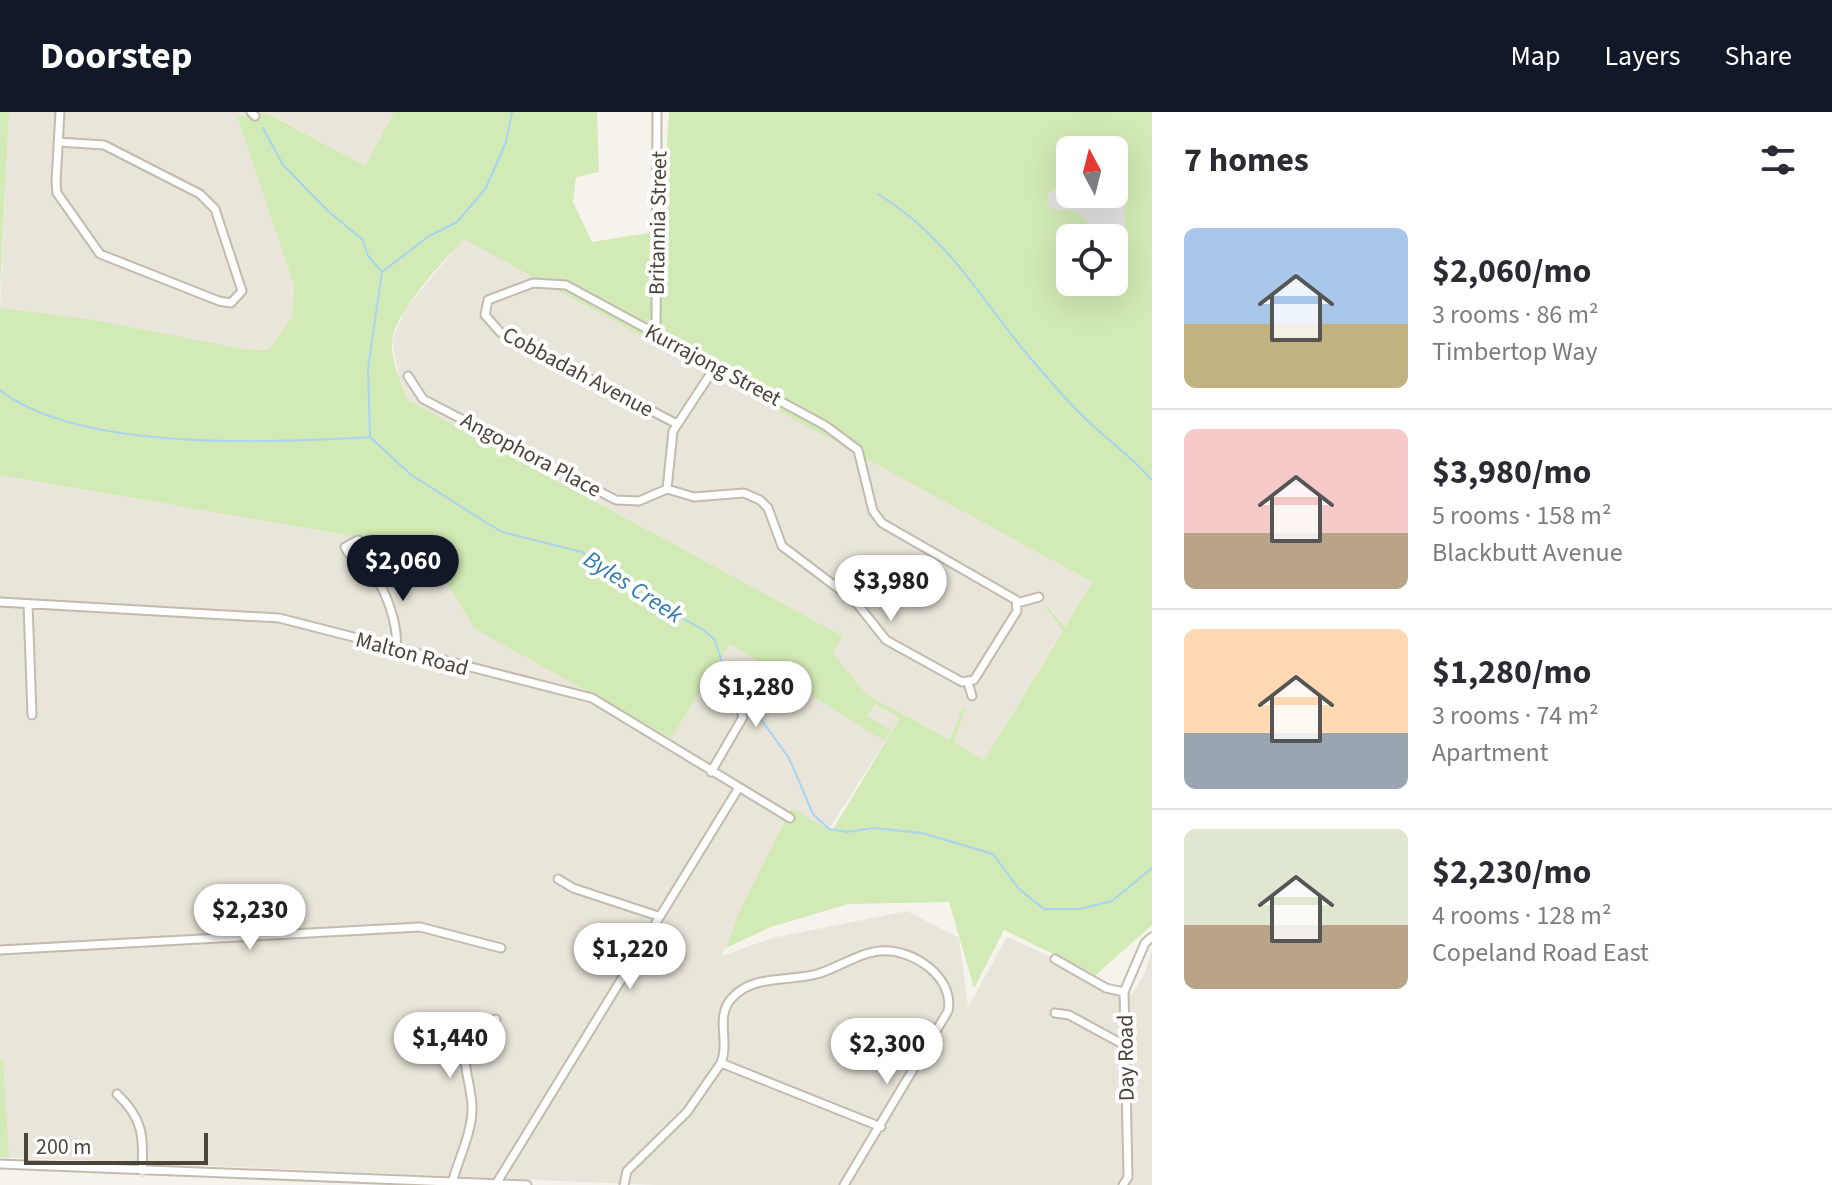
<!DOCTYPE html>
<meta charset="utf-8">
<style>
body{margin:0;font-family:"Source Sans 3",sans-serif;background:#f7f7f7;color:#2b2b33;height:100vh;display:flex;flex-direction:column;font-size:30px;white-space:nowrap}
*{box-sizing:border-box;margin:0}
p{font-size:26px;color:#7c7c81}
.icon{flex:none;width:44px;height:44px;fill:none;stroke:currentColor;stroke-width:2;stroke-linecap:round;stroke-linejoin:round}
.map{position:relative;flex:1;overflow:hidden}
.panel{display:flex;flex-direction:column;background:#fff;width:680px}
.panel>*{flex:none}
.needle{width:52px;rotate:353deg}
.controls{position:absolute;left:1056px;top:24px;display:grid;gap:16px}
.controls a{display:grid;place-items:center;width:72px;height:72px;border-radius:12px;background:#fff;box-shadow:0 8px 32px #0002;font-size:40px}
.scale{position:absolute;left:24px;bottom:20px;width:184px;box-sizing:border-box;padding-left:8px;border:4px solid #4b4439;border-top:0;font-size:22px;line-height:28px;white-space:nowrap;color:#4b4439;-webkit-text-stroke:6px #fff;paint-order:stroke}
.price{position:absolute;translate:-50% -68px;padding:0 18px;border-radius:28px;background:#fff;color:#222;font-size:26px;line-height:52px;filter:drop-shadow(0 2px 4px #0008)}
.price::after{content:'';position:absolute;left:50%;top:48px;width:24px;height:18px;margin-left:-12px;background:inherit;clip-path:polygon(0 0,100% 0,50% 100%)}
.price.current{background:#111827;color:#fff}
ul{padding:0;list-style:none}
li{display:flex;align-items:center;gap:24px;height:200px;padding:0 32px}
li+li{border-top:2px solid #e1e1e2}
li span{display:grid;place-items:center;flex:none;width:224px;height:160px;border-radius:12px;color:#555}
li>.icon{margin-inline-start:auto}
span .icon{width:96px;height:96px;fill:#fffc;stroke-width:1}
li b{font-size:34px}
h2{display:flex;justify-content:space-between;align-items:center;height:96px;padding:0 32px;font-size:34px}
header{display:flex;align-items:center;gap:48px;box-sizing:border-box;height:112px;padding:0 40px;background:#111827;color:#fff}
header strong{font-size:38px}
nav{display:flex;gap:44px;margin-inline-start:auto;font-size:28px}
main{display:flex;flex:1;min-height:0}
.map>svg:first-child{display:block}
</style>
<header>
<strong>Doorstep</strong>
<nav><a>Map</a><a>Layers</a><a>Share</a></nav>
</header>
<main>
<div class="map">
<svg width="1152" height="1073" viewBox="0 0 1152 1073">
<rect width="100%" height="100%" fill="#f6f3ec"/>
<path fill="#eae5da" d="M 9,0 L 394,0 L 365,54 L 268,1 L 237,5 L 294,173 L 292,205 L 270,238 L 244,237 L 0,196 Z
M 464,126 L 1092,470 L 1065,515 L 1047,492 L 1063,518 L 984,648 L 954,630 L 966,595 L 963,594 L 950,628 L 903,602 L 829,717 L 790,696 L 722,844 L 772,826 L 907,799 L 959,826 L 968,895 L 1007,825 L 1132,882 L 1145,861 L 1152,837 L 1152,1073 L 656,1073 L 0,1045 L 0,363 L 426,437 L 476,517 L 671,625 L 730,532 L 861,611 L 875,591 L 896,599 L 866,582 L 833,541 L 843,524 L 408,288 L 399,266 L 392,228 L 406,196 Z"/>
<path fill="#d2eab5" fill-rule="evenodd" d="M 0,0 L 9,0 L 0,181 Z
M 394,0 L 597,0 L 599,60 L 576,65 L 573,90 L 592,130 L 661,119 L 669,0 L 1152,0 L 1152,813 L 1096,863 L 1004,818 L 974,876 L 949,790 L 848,792 L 771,815 L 726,836 L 738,803 L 791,696 L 832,719 L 900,606 L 875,592 L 867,604 L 891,618 L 884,629 L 730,532 L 671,626 L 475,517 L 426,437 L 0,363 L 0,196 L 88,207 L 244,237 L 269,238 L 292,205 L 294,173 L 237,5 L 267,1 L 365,54 ZM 1070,38 L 1114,38 L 1114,82 L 1070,82 ZM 1070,126 L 1114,126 L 1114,170 L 1070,170 ZM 464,127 L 1092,470 L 1065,515 L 1046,492 L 1045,494 L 1063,519 L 984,648 L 954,630 L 966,595 L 963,594 L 950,628 L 866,582 L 833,541 L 843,524 L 408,288 C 401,271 390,246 392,228 C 396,199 444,148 464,127 Z
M 0,947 L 3,947 L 9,1046 L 0,1045 Z"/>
<path fill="#e5e3e0" d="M 1055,77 L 1070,77 L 1070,82 L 1114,82 L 1114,77 L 1124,77 L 1125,117 L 1114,121 L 1092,115 L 1076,99 L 1052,97 L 1047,92 L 1048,82 Z"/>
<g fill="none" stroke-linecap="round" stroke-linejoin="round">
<path stroke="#a9d4f2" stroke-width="2" d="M 263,16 L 283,53 L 328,99 L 363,128 L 368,144 L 382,160
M 878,82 C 955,130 982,192 1039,256 C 1055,274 1071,294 1089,310 C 1110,330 1133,346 1152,368
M 0,278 C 78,340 274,331 370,325 L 410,362 L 474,403 L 502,420 L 582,440 L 610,465 L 705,519 L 715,528 L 731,579 L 757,602 L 789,646 L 813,702 L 829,717 L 847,720 L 873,716 L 922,721 L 993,742 L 1019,777 L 1044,797 L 1080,797 L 1112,789 L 1152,756
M 370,325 L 368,257 L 382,160 L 429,124 L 457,110 L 486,76 L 506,30 L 512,0"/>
<defs>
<path id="minor" d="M 251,0 L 255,4
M 58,30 L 104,33 L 200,82 L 215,97 L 242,179 L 231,191 L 219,189 L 100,142 L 57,81 L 56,70 L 60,0
M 656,223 L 657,0
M 408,264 L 423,287 L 616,388 L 639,389 L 667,377
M 677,312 L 500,220 L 485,203 L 488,188 L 533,171 L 566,173 L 826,314 L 858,338 L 873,399 L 882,411 L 1016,488 L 1017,499 L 974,568 L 962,570 L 886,528 L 855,489 L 782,434 L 768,396 L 760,388 L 744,381 L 694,385 L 667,377 L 673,319 L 715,255
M 0,490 L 279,506 L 592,586 L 790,706
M 1017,491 L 1039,485
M 28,492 L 32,603
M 396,538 C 399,515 387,479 372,461 C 363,451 350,448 345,435 L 358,428 L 403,453 L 417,455
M 968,571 L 972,584
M 711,660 L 743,605 L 740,596 L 721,579
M 558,767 L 573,776 L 658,804
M 0,838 L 420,815 L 501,836
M 1055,847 L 1106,876 L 1124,880
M 1055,901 L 1069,903 L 1126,934
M 433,912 L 460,913 L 468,923
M 721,951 C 730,929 715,906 731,887 C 752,862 788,870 817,862 C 838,856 858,841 880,839 C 912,836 955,865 948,899 L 844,1073
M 117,982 C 143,1006 144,1025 142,1059
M 0,1052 L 527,1073
M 452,1071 C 458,1048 472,1021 472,997 C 472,965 454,944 475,913 L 496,907
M 496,1072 L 738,677
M 624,1073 L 627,1059 L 687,1000 L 721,951 L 881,1015
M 1123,1073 L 1128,1065 L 1124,880 L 1145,831 L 1152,825"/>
</defs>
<use href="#minor" stroke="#c2bbae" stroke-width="11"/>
<use href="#minor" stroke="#fff" stroke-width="7"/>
</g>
<g text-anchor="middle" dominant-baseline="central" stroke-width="8" stroke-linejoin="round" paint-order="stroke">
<g font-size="22" fill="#4b4439" stroke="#fff">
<text transform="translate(658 111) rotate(-89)">Britannia Street</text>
<text transform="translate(713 253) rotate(28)">Kurrajong Street</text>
<text transform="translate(578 260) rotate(28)">Cobbadah Avenue</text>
<text transform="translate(531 343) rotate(28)">Angophora Place</text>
<text transform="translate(412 542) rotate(15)">Malton Road</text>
<text transform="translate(1126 946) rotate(-91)">Day Road</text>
</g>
<g font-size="24" font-style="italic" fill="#2e7ab2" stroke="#fff">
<text transform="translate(633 475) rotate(33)">Byles Creek</text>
</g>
</g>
</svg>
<div class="controls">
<a><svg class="needle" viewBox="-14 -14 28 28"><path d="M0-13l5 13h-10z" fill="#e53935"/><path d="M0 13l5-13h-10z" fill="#7c7c81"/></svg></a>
<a><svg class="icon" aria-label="locate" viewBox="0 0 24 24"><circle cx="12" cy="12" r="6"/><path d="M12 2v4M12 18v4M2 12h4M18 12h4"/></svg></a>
</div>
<div class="scale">200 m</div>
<b class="price current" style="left:403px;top:491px">$2,060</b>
<b class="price" style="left:891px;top:511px">$3,980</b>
<b class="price" style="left:756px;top:617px">$1,280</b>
<b class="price" style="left:250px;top:840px">$2,230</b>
<b class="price" style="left:630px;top:879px">$1,220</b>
<b class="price" style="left:450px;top:968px">$1,440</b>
<b class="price" style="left:887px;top:974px">$2,300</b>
</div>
<section class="panel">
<h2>7 homes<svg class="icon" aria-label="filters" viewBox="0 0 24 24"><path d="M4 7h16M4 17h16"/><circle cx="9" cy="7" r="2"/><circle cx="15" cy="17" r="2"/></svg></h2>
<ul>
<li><span style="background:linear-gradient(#a9c7e8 60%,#c2b280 0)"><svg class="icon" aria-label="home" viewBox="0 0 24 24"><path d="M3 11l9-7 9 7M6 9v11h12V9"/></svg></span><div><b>$2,060/mo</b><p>3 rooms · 86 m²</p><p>Timbertop Way</p></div></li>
<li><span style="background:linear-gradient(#f6c9c9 65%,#b9a48a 0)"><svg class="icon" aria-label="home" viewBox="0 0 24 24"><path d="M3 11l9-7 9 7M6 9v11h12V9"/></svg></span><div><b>$3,980/mo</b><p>5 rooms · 158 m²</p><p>Blackbutt Avenue</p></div></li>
<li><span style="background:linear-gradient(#ffd9b3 65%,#9aa5b1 0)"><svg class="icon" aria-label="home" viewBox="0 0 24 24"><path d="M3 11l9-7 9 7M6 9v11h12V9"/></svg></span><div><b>$1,280/mo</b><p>3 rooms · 74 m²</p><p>Apartment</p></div></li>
<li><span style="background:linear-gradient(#dfe7d0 60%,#b9a48a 0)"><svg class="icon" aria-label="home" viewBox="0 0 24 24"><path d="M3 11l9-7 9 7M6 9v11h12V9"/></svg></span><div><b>$2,230/mo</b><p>4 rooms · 128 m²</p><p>Copeland Road East</p></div></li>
</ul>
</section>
</main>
